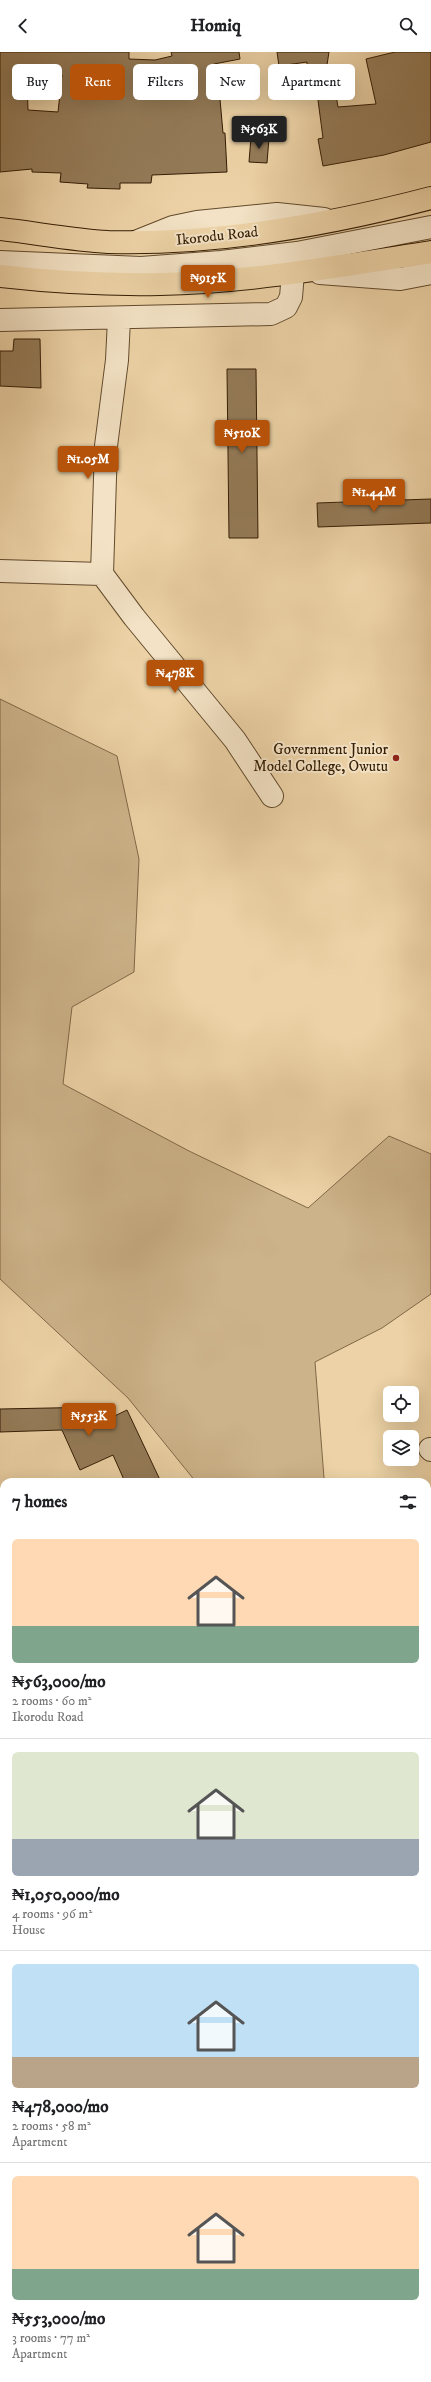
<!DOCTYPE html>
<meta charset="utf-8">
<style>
body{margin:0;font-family:"IM FELL DW Pica",serif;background:#f6f6f6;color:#202124;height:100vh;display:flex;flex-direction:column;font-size:15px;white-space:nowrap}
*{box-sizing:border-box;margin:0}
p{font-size:13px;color:#757577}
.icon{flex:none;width:22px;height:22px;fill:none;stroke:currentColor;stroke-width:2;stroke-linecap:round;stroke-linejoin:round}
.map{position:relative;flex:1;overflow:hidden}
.sheet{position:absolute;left:0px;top:1426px;width:431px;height:904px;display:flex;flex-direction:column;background:#fff;border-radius:12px 12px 0 0;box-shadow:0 4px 16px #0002}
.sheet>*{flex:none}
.hud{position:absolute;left:12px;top:12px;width:407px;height:36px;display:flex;gap:8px}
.buttons{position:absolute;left:383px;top:1334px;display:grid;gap:8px}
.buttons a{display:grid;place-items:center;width:36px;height:36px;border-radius:6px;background:#fff;box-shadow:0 4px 16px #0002;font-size:20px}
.price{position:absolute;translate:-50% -34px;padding:0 9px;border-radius:4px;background:#b45309;color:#fff;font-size:13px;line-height:26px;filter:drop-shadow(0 1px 2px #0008)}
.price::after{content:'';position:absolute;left:50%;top:24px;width:12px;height:9px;margin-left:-6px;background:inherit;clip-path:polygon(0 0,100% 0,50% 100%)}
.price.on{background:#222;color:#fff}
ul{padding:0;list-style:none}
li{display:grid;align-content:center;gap:8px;height:212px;padding:0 12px}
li+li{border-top:1px solid #e0e0e0}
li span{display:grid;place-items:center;height:124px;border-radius:6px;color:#555}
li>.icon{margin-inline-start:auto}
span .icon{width:72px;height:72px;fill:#fffc;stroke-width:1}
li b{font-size:17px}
h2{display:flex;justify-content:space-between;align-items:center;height:48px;padding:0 12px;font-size:17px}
.pill{padding:0 14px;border-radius:6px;background:#fff;box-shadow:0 4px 16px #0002;font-size:14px;line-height:36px}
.pill.on{background:#b45309;color:#fff}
header{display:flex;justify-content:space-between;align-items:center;height:52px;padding:0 12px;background:#fff;font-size:18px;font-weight:700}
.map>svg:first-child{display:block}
</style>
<header><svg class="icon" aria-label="back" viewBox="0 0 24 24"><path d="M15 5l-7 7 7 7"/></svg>Homiq<svg class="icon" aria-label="search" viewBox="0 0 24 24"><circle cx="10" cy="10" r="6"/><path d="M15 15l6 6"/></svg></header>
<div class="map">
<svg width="431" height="2330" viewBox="0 0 431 2330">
<rect width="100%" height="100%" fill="#ecd2a6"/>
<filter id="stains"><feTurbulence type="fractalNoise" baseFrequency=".005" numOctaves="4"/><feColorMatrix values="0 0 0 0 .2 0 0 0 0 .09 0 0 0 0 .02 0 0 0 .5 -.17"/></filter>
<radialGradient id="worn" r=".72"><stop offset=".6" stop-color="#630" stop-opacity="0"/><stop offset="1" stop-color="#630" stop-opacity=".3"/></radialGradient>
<path fill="#cdb38a" stroke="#806847" d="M 0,647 L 117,704 L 139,807 L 134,920 L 72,955 L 63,1032 L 189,1099 L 308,1156 L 389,1084 L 431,1102 L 431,1242 L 382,1276 L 315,1310 L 324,1426 L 329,1430 L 196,1430 L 128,1346 L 0,1227 Z"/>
<path fill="#947b58" stroke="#341d04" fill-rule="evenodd" d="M 0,0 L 129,0 L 129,7 L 155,8 L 172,4 L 171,0 L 239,0 L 240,7 L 214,12 L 216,37 L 219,36 L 223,81 L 225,81 L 227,120 L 152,123 L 151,131 L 120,131 L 120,137 L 87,136 L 88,132 L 60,130 L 61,121 L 32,120 L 32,117 L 0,120 ZM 62,23 L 58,60 L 28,58 L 27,27 Z
M 277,0 L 329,0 L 324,32 L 307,31 L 307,10 L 279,14 Z
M 395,0 L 431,0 L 431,90 L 384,103 L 323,114 L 318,87 L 323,86 L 316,33 L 334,31 L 338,55 L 376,52 L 366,7 Z
M 251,85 L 269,86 L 267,111 L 249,110 Z
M 14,287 L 40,287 L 41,336 L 0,334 L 0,299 L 13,299 Z
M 227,317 L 256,317 L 258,486 L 229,486 Z
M 431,447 L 431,471 L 318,475 L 317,451 Z
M 100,1355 L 100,1371 L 127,1358 L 161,1430 L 125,1430 L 113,1403 L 80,1418 L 62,1378 L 0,1380 L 0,1357 Z"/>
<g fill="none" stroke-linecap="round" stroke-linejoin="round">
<defs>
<path id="minor" d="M 138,189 L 173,175 L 197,170 L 277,162 L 324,167
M 0,210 L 141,216 L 221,210 L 297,201 L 431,175
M 320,221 L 400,227 L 431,221
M 0,268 L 271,262 L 286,255 L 291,245 L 293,221
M 0,519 L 102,522 L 106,394 L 117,308 L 119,267
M 102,522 L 134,565 L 235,688 L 272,744
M 430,1397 L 431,1398
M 427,1680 L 431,1684
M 427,1708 L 431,1702
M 2,2202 L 4,2204
M 191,2330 L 193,2326"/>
<path id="major" d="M 0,1681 L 4,1683
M 0,1703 L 4,1705
M 427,1920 L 431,1922
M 427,1945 L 431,1947"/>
<path id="highway" d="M 0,177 C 36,181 72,188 108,190 C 215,193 328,173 431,146
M 0,224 C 53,230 107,233 160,232 C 251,230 341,214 431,200"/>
</defs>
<use href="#minor" stroke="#624a2c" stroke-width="24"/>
<use href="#major" stroke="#341d04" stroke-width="24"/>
<use href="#highway" stroke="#341d04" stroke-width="24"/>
<use href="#minor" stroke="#f3e2c5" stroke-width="22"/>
<use href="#major" stroke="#ecd2a6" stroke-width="22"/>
<use href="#highway" stroke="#ecd2a6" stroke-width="22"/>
</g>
<circle fill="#8f2418" stroke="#f3e2c5" stroke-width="1.5" cx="396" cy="706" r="4"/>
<g text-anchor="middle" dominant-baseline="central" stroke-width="4" stroke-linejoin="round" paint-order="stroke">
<g font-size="15" fill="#341d04" stroke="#f3e2c5">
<text transform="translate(217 184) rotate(-6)">Ikorodu Road</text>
</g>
<g font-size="15" fill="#341d04" stroke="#f3e2c5" text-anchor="end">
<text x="388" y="697">Government Junior<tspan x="388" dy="17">Model College, Owutu</tspan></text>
</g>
</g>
<rect width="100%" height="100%" filter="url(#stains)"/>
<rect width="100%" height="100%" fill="url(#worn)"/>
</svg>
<div class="buttons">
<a><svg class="icon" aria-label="locate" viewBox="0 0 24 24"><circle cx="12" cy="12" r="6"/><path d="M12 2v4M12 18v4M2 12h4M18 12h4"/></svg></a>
<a><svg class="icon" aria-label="layers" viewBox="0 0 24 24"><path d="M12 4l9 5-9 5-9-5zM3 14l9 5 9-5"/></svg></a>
</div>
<b class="price on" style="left:259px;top:98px">₦563K</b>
<b class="price" style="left:208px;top:247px">₦915K</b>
<b class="price" style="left:242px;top:402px">₦510K</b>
<b class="price" style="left:88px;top:428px">₦1.05M</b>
<b class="price" style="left:374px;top:461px">₦1.44M</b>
<b class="price" style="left:175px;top:642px">₦478K</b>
<b class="price" style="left:89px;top:1385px">₦553K</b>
<div class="hud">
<a class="pill">Buy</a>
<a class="pill on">Rent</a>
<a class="pill">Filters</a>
<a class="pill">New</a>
<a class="pill">Apartment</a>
</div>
<section class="sheet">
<h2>7 homes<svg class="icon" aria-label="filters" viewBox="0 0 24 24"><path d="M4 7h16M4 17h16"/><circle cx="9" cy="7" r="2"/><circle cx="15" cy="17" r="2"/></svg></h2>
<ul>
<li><span style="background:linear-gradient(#ffd9b3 70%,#7fa58c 0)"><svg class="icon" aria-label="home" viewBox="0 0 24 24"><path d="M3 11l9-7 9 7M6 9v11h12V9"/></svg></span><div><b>₦563,000/mo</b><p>2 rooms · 60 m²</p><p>Ikorodu Road</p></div></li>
<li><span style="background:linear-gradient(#dfe7d0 70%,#9aa5b1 0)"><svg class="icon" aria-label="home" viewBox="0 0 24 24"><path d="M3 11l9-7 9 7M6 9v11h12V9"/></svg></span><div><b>₦1,050,000/mo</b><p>4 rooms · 96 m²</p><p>House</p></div></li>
<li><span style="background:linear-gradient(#bfe0f5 75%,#b9a48a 0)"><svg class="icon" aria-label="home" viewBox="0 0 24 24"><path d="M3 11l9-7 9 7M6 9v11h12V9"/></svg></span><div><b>₦478,000/mo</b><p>2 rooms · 58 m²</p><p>Apartment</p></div></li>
<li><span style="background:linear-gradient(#ffd9b3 75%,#7fa58c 0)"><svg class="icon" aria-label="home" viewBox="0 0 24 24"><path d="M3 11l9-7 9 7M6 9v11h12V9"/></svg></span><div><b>₦553,000/mo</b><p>3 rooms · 77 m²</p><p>Apartment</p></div></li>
</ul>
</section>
</div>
